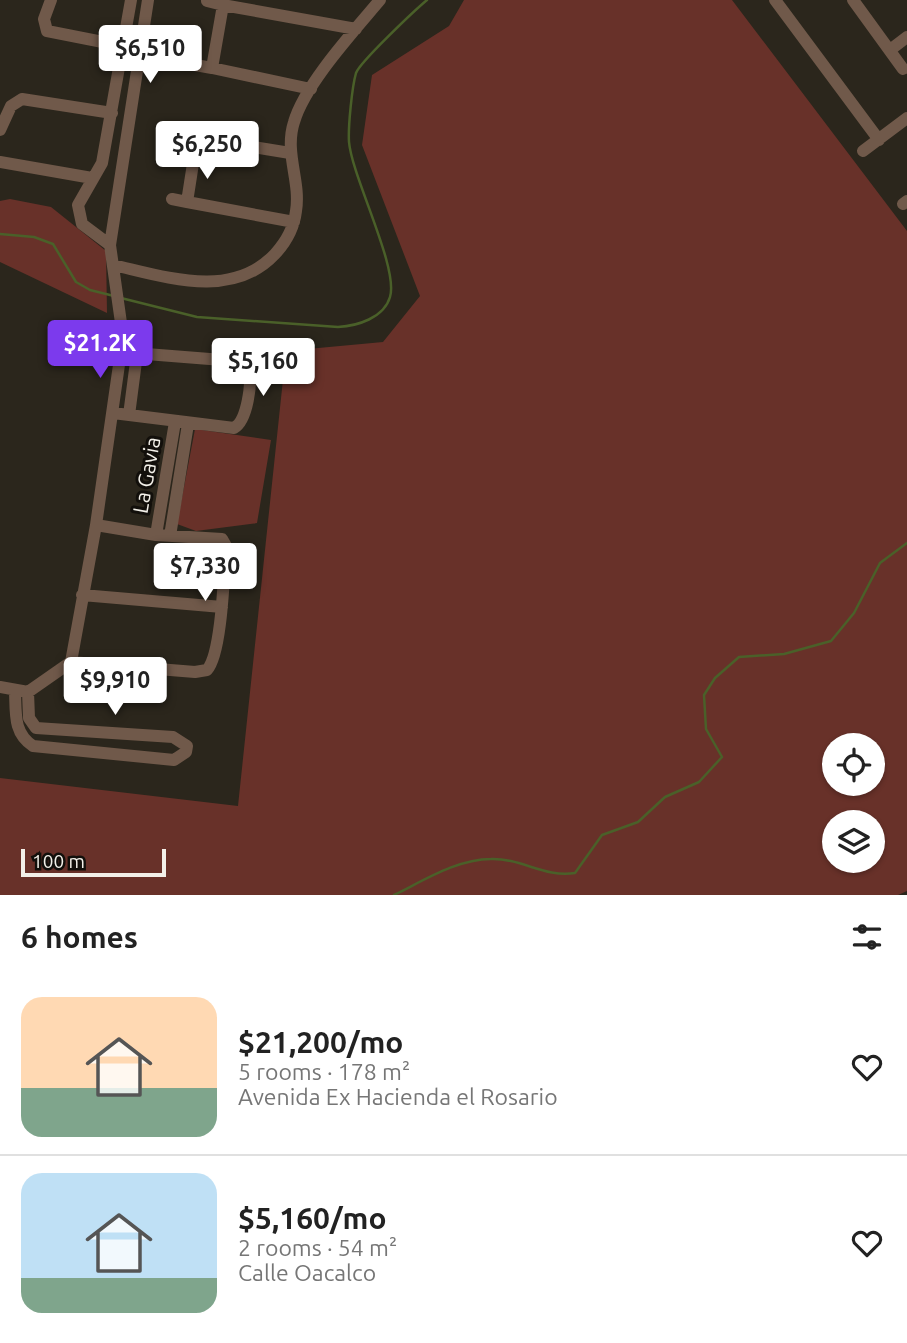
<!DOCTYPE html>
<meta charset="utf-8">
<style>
body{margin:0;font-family:Ubuntu,sans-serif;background:#f6f6f6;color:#222;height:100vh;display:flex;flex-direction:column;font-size:26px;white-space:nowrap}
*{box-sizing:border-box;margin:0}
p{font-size:23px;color:#767676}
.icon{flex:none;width:38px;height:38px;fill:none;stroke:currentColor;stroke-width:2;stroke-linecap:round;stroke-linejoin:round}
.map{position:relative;height:895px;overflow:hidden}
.panel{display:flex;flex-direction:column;background:#fff;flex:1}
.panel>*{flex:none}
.controls{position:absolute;left:822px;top:733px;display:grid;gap:14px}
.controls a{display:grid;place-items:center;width:63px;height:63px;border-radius:50%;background:#fff;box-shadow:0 2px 5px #0004;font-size:35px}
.scale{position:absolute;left:21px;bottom:18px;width:145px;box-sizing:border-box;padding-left:7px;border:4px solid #f3f0e9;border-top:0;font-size:19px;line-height:24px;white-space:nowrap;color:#f3f0e9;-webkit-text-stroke:5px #120f0b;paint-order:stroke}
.price{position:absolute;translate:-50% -60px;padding:0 16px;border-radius:7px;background:#fff;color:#222;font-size:23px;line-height:46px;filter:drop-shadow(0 2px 4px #0008)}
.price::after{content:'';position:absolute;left:50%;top:42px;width:21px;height:16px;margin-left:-10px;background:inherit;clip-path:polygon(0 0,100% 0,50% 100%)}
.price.on{background:#7c3aed;color:#fff}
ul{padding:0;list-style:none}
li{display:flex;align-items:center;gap:21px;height:175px;padding:0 21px}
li+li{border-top:2px solid #e0e0e0}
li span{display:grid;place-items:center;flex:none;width:196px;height:140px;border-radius:21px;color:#555}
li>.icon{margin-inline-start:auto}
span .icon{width:84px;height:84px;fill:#fffc;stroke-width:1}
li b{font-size:30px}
h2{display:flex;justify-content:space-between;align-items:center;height:84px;padding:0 21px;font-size:30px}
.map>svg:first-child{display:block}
</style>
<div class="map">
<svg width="907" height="895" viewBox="0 0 907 895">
<rect width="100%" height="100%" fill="#2b261c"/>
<path fill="#683129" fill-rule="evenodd" d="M 464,0 L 732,0 L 907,231 L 907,891 L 898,895 L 0,895 L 0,778 L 238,806 L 286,351 L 383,342 L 420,296 L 362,145 L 372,75 L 449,26 ZM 835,746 L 873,746 L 873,784 L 835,784 ZM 873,822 L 873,861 L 835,861 L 835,822 Z
M 10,199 L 51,207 L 106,251 L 107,313 L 0,262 L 0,201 Z
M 195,429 L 271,440 L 257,523 L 196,531 L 177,524 Z"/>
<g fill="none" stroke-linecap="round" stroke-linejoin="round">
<path stroke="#4a6029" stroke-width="2.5" d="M 0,234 L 34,237 L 53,244 L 76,282 L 90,290 L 114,296
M 121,298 L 197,317 L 338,327 C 357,326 384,318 390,297 C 399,268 352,177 349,142 C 348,127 352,87 356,73 C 360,62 415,10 427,0
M 394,895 C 423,881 457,859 491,859 C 521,858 545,878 575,873 L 602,835 L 638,822 L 665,797 L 699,782 L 722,757 L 706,729 L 704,695 L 715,678 L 739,657 L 784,654 L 831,641 L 854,613 L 880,563 L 907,543"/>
<path stroke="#70594a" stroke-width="12" d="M 51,0 L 44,19 L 47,31 L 123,46
M 131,0 L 102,163 L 78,205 L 82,224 L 110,245 L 148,0
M 775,0 L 879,140
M 853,0 L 903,69
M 207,1 L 223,5
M 890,50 L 907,37
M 184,63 L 212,68
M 311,89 L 212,68 L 223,5 L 356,29
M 0,130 L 11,106 L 22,99 L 112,113
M 863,151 L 907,118
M 290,153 L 197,138 L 187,202 L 294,222
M 0,162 L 92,178
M 172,199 L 187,202
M 903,204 L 907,201
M 113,265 C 166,277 232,300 275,254 C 286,242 294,228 296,211 C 301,181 284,153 294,122 C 305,84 354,31 380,0
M 113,413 L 234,428 C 247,421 253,382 248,368 L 235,361 L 121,352
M 129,415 L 137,354 L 132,348
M 156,535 L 175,422
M 170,536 L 188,424
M 82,595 L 222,607
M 71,662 L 96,525 L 123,337 L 110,245
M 71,662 L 195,672 L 207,670 C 222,654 224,571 226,546 L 222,539 L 156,535 L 96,525
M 0,687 L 28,692 L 71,662
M 15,691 C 16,713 13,733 33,746 L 174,760 L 186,752 L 187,746 L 173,737 L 36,728 L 29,718 L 28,692"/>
</g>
<g text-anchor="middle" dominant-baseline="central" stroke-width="6" stroke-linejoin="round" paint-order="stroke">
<g font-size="21" fill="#f3f0e9" stroke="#120f0b">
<text transform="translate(146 475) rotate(-80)">La Gavia</text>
</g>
</g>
</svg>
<div class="controls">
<a><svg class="icon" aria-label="locate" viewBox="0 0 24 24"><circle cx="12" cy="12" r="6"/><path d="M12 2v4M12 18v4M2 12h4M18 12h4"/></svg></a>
<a><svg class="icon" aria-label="layers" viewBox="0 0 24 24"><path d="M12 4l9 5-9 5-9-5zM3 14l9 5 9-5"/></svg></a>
</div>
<div class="scale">100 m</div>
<b class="price" style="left:150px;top:85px">$6,510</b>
<b class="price" style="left:207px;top:181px">$6,250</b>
<b class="price on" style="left:100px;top:380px">$21.2K</b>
<b class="price" style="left:263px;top:398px">$5,160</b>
<b class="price" style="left:205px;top:603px">$7,330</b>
<b class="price" style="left:115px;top:717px">$9,910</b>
</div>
<section class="panel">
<h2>6 homes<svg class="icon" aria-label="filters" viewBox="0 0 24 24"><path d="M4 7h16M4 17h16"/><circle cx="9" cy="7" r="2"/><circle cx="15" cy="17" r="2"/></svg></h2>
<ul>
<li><span style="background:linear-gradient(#ffd9b3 65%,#7fa58c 0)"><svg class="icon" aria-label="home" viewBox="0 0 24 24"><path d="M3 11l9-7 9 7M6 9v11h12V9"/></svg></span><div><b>$21,200/mo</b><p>5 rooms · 178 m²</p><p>Avenida Ex Hacienda el Rosario</p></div><svg class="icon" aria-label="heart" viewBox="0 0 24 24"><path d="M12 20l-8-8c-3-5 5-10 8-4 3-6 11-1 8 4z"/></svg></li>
<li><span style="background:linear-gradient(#bfe0f5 75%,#7fa58c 0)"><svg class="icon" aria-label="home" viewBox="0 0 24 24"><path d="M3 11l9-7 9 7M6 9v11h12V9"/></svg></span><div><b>$5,160/mo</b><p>2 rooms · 54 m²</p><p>Calle Oacalco</p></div><svg class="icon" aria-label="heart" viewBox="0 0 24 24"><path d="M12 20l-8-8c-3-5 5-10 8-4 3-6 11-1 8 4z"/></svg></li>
</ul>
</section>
